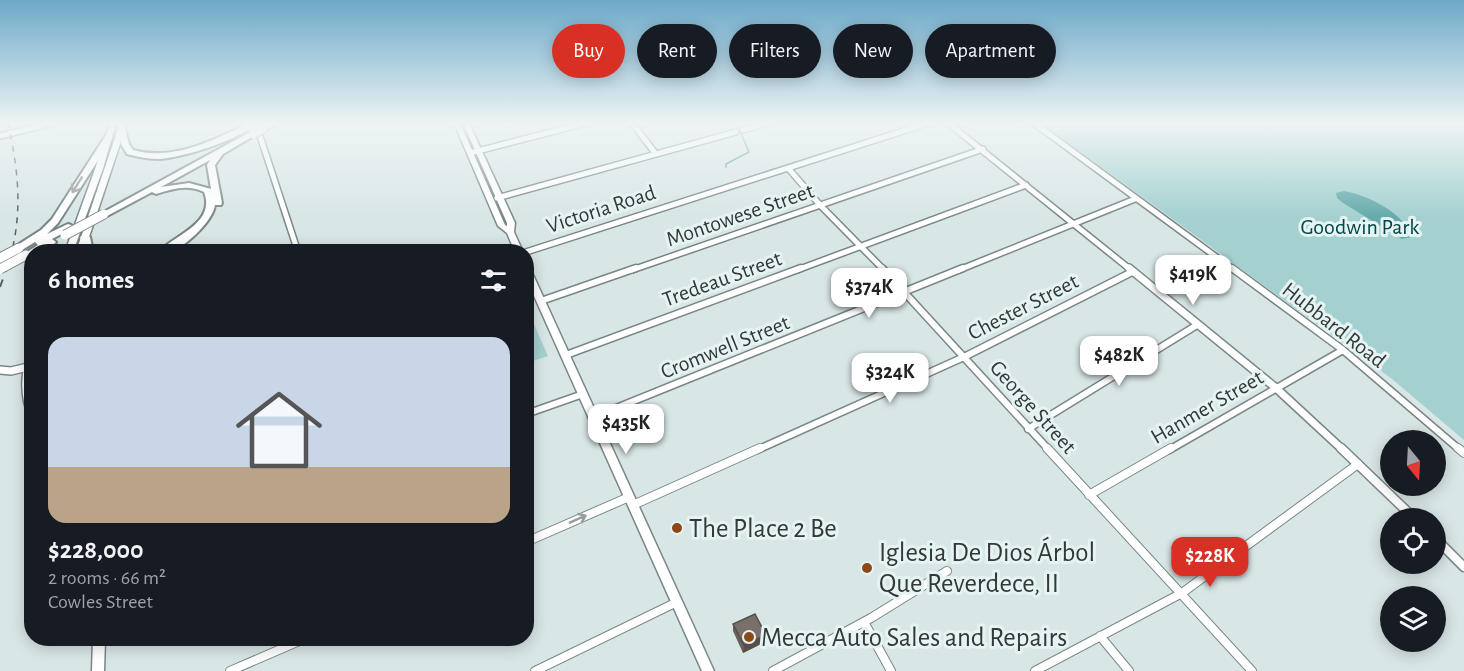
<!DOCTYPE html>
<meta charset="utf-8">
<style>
body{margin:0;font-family:"Alegreya Sans",sans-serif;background:#20242c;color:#f1f3f6;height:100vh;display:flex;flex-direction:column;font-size:22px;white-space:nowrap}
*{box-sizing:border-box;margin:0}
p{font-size:20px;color:#9ea1a6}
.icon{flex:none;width:33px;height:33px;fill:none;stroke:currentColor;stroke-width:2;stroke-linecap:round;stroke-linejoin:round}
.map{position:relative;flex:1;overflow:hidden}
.side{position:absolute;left:24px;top:244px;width:510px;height:402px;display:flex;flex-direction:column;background:#171b24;border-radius:24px;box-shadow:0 3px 15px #0003}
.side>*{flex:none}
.hud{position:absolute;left:552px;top:24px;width:570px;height:54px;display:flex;gap:12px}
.needle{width:39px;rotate:162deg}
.fabs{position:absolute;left:1380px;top:430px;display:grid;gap:12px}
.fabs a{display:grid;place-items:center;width:66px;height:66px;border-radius:50%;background:#171b24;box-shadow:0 3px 15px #0003;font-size:30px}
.price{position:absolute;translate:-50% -51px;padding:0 14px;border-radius:12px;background:#fff;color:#222;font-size:20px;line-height:39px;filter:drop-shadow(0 2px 3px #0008)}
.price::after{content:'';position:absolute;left:50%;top:36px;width:18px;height:14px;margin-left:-9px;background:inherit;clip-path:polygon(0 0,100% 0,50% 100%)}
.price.active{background:#d93025;color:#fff}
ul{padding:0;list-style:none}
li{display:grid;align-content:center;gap:12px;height:318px;padding:0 24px}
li+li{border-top:2px solid #363941}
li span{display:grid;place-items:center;height:186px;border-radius:18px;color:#555}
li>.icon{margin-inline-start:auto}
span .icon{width:108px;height:108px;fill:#fffc;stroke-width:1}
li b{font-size:26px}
h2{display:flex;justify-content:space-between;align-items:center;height:72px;padding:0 24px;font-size:26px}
.tag{padding:0 21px;border-radius:27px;background:#171b24;box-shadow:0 3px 15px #0003;font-size:21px;line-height:54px}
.tag.active{background:#d93025;color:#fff}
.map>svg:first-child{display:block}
</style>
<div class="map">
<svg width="1464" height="671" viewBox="0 0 1464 671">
<rect width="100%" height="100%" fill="#d9e6e6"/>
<path fill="#a4d1d0" d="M 1041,123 L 1464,123 L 1464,440 L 1392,379 Z
M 526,306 L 548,356 L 527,363 L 526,363 Z"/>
<path fill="#66abac" d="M 1344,191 C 1369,196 1400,211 1412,235 L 1411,237 L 1402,239 L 1343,203 L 1337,198 L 1336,193 Z"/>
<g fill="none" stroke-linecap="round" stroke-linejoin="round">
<path stroke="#54999a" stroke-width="1.5" d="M 726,167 L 726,164 L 749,152 L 739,129 L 742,123"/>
<defs>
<path id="minor-far2" d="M 632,123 L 656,154
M 1034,123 L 1234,270
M 258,130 L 298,252
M 743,130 L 766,123
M 470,153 L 586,123
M 788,168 L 820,205 L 884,270
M 497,198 L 736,132
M 526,252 L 928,123
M 632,270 L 983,149
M 797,270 L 1026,185
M 959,270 L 1135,199"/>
<path id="minor-far1" d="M 882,268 L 1049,450
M 1232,268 L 1343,350 L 1460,450
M 541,301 L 636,268
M 566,355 L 801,268
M 526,414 L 583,394
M 594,417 L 963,268
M 1028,429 L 1197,325
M 757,450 L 964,357 L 1132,272
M 1169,450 L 1343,350"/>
<path id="minor" d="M 1047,448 L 1252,671
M 1458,448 L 1464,453
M 1089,495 L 1171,448
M 633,505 L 760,448
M 526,542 L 629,497
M 864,622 L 891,671
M 1100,636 L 1129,671
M 230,671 L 304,639
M 535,671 L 677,602
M 773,671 L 871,618 L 947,571
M 1035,671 L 1182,593 L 1358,464"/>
<path id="tertiary-far2" d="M 948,123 L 1131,270
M 0,136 L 52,123"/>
<path id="tertiary-far1" d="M 1129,268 L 1276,388 L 1343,450
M 0,370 L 11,371 L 32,366"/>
<path id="tertiary" d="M 1341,448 L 1415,519
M 1436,539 L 1464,567"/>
<path id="secondary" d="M 454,123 L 460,123 L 505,225 L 507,226 L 507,223 L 463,123 L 469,123 L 515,223 L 514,232 L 523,252 L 515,252 L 507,233 L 498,226 Z
M 526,266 L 530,268 L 714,671 L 702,671 L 526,278 Z"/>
<path id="primary" d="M 110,123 L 116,123 L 103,169 L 73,252 L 65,252 L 95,169 Z
M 120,123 L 127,123 L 84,252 L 76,252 Z
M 32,351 L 32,418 L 29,417 C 20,397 20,372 29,352 Z
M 93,639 L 105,639 L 104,671 L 92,671 Z"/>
<path id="motorway" d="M 266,123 L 277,123 L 265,131 L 259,131 L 259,127 Z
M 247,124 L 253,124 L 254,126 C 234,141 185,157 160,159 C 148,159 138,157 127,154 L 121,144 L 118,131 L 122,129 L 125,129 L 129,144 L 133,150 C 172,161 212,141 247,124 Z
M 250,132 L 256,132 L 257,134 L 223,154 L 215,165 L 222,203 L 221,205 L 215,205 C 213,221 184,249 168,252 C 165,253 162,252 158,252 C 175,235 216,223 204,192 C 188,184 172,189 156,194 L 152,192 L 107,216 L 104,217 L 100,214 ZM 210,160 L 207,165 L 211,189 L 189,183 L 161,187 Z
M 106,135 L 109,135 L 113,137 L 58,223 L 47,234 L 68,224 L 71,225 L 73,227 L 71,229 L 52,239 L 56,242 L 54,244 L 39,252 L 32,252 L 32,255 L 27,252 L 38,245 L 35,242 L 22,250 L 16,250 L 14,248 L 16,246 L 41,230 L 52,219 Z
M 85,234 L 90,237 L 93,252 L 83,252 L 80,237 Z"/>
</defs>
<use href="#minor-far2" stroke="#7a8686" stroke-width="8"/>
<use href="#minor-far1" stroke="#7a8686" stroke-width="9"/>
<use href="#minor" stroke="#7a8686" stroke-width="10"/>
<use href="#tertiary-far2" stroke="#7a8686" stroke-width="8"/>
<use href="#tertiary-far1" stroke="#7a8686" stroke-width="10"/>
<use href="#tertiary" stroke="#7a8686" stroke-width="11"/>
<use href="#secondary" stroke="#7a8686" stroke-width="3"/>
<use href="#primary" stroke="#7a8686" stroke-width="3"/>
<use href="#motorway" stroke="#7a8686" stroke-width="4"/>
<use href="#minor-far2" stroke="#fff" stroke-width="5"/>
<use href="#minor-far1" stroke="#fff" stroke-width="6"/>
<use href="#minor" stroke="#fff" stroke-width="8"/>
<use href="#tertiary-far2" stroke="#fff" stroke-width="5"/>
<use href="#tertiary-far1" stroke="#fff" stroke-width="7"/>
<use href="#tertiary" stroke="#fff" stroke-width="8"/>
<use href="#secondary" fill="#fff" fill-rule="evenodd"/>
<use href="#primary" fill="#fff" fill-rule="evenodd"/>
<use href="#motorway" fill="#fff" fill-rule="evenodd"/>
<path stroke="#596060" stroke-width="1.5" stroke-dasharray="6 6" stroke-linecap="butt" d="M 6,270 C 24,220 19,173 8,123"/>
<path stroke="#596060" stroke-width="2" stroke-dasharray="8 8" stroke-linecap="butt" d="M 0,287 L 7,268"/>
<defs>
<path id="motorway-bridge" d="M 250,126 L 256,123
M 253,134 L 262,129
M 65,235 L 104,214
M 0,258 L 19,248
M 0,269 L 26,255"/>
</defs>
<use href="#motorway-bridge" stroke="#7a8686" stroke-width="11" stroke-linecap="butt"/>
<use href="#motorway-bridge" stroke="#fff" stroke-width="9"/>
</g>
<path fill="#68605c" d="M 733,624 L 766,635 L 765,642 L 743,653 L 733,631 Z"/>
<path fill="#554e4b" d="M 766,635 L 765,642 L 743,653 L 744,645 Z"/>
<path fill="#79706b" stroke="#554e4b" stroke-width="1.5" d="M 755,614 L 766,635 L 744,645 L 733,624 Z"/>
<defs><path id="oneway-shaft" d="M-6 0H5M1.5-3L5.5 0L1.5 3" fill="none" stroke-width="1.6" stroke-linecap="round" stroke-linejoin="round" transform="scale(1.5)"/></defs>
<g stroke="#999c9c">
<use href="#oneway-shaft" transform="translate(77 185) rotate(122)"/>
<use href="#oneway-shaft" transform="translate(578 519) rotate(-24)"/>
</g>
<linearGradient id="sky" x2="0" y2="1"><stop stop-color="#6da9c9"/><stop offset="0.57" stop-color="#eef4f4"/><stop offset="1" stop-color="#eef4f4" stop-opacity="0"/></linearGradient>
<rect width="1464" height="217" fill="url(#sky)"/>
<g fill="#8b4819" stroke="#e6f3f3" stroke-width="2">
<circle cx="677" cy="528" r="6"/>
<circle cx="867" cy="568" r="6"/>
<circle cx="749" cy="637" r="6"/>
</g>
<g text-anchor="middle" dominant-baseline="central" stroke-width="6" stroke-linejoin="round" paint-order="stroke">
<g font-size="22" fill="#333838" stroke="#e6f3f3">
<text transform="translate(601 209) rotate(-18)">Victoria Road</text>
<text transform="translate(740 215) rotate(-19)">Montowese Street</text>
<text transform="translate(722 279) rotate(-20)">Tredeau Street</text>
<text transform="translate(1023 307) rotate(-27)">Chester Street</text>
<text transform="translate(1334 325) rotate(38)">Hubbard Road</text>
<text transform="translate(725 347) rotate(-22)">Cromwell Street</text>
<text transform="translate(1033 407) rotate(48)">George Street</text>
<text transform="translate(1207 407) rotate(-30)">Hanmer Street</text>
</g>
<g font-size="22" fill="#024647" stroke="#e6f3f3">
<text x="1360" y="227">Goodwin Park</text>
</g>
<g font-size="27" fill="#333838" stroke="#e6f3f3" text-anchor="start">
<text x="689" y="528">The Place 2 Be</text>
<text x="879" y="552">Iglesia De Dios Árbol<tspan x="879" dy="31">Que Reverdece, II</tspan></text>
<text x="761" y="637">Mecca Auto Sales and Repairs</text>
</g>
</g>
</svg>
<div class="fabs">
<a><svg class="needle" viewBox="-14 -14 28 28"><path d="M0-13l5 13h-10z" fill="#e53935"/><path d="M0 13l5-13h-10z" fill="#9ea1a6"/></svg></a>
<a><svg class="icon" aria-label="locate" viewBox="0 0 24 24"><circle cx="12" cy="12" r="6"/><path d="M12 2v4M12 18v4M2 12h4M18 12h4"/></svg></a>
<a><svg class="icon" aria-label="layers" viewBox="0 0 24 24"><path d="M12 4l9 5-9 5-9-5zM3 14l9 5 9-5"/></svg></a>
</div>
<b class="price" style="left:1193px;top:306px">$419K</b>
<b class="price" style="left:869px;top:319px">$374K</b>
<b class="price" style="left:1119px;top:387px">$482K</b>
<b class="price" style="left:890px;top:404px">$324K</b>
<b class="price" style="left:626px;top:455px">$435K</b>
<b class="price active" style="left:1210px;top:588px">$228K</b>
<div class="hud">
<a class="tag active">Buy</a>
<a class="tag">Rent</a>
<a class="tag">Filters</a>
<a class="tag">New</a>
<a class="tag">Apartment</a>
</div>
<section class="side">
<h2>6 homes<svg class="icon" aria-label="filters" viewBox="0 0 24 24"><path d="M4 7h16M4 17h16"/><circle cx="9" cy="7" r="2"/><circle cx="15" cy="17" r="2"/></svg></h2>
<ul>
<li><span style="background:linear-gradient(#c9d6e8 70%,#b9a48a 0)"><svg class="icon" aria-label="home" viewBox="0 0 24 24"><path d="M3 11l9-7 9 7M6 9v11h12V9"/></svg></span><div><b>$228,000</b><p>2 rooms · 66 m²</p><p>Cowles Street</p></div></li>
</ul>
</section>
</div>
